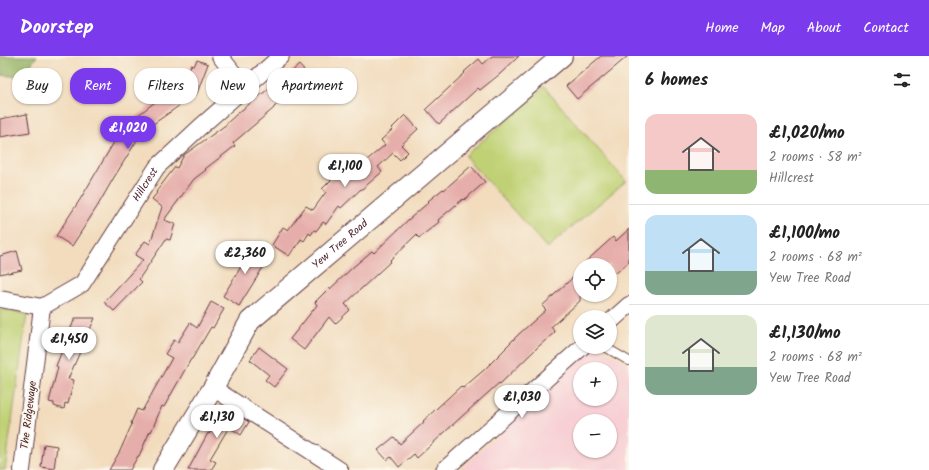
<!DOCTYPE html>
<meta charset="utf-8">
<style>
body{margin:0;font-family:Kalam,sans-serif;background:#f6f6f6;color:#222;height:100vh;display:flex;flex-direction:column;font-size:15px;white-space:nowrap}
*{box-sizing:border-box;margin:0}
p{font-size:13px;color:#767676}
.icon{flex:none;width:22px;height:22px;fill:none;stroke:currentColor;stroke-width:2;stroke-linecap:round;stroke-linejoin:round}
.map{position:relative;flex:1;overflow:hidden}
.drawer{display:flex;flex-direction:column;background:#fff;width:300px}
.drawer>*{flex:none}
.banner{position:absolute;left:12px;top:12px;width:380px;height:36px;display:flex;gap:8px}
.controls{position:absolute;left:573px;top:202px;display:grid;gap:8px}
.controls a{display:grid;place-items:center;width:44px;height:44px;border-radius:50%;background:#fff;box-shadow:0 1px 3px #0004;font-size:20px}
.price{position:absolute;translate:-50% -34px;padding:0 9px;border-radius:14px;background:#fff;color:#222;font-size:13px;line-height:26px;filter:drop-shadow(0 1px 2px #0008)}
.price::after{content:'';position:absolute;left:50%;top:24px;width:12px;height:9px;margin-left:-6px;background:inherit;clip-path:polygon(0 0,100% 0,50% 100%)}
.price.current{background:#7c3aed;color:#fff}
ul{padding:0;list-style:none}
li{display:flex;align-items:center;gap:12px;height:100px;padding:0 16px}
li+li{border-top:1px solid #e0e0e0}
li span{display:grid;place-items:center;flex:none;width:112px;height:80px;border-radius:12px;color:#555}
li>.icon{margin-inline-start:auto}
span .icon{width:48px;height:48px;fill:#fffc;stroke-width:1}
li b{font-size:17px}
h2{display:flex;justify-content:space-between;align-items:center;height:48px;padding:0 16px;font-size:17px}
.chip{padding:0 14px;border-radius:16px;background:#fff;box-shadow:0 1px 3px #0004;font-size:14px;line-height:36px}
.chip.current{background:#7c3aed;color:#fff}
header{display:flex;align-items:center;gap:24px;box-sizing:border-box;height:56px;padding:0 20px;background:#7c3aed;color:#fff}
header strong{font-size:19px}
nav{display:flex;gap:22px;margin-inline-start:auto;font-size:14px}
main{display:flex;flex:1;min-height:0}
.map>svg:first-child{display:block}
</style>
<header>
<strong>Doorstep</strong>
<nav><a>Home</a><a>Map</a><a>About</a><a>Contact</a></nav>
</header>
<main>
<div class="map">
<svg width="629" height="414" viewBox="0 0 629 414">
<rect width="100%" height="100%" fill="#fbf7ec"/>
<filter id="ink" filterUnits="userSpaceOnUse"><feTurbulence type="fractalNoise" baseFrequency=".025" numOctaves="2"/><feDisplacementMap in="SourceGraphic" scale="8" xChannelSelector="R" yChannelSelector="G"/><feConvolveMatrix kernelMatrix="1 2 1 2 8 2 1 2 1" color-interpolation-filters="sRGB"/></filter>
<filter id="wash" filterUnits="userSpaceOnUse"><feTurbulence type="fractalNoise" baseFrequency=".012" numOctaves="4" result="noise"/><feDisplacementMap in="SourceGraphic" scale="16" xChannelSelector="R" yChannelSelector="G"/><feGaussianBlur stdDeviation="0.9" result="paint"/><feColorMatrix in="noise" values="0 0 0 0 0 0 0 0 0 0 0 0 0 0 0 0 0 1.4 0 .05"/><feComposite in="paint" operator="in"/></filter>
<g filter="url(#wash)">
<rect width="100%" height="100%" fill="#f2dcbd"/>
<path fill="#f7cfd4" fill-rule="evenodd" d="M 593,291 L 598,291 L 629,309 L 629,414 L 460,414 ZM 580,313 L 610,313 L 610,343 L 580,343 ZM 580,365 L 610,365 L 610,395 L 580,395 Z"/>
<path fill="#c0d174" stroke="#857850" d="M 544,31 L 626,125 L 547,192 L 465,100 Z
M 0,253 L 27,258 L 5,414 L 0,414 Z"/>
<path fill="#98b366" stroke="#716948" d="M 0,0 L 37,0 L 22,21 L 0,19 Z"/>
<g id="blocks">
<path fill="#e6aeaa" d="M 492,0 L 519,0 L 500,18 L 480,34 L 478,32 L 439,68 L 426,53 L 465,17 L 464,16 L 479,3 L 483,8 Z
M 601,0 L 628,0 L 577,43 L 566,30 Z
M 197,4 L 208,8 L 197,37 L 149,71 L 147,68 L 113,123 L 97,151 L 72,190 L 56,180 L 81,142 L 123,71 L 155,46 L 154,45 L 185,23 L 191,9 L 194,10 Z
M 299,9 L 312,23 L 300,34 L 298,31 L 274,51 L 274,52 L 233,87 L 235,90 L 205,113 L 206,114 L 194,123 L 164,164 L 175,168 L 170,184 L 166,183 L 139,223 L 142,226 L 114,255 L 104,246 L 143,204 L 135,199 L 145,185 L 150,188 L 162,151 L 152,143 L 157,137 L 156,136 L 175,111 L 177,112 L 184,99 L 227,68 L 226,68 L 238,57 L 281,23 L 282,24 Z
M 27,58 L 30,76 L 0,81 L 0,63 Z
M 405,59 L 418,73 L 401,89 L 408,96 L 400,104 L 393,97 L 378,111 L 382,116 L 361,134 L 361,133 L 341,152 L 339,150 L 326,168 L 323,166 L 316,175 L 314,174 L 311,179 L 309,177 L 304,185 L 301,183 L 296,192 L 295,191 L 289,200 L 272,189 L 283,171 L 288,174 L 306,150 L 313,154 L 326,136 L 322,133 L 333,122 L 356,103 L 361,109 L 385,89 L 381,84 L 393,73 L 392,72 Z
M 471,110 L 485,126 L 464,144 L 463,143 L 438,164 L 439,166 L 419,182 L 416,179 L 390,204 L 391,205 L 378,217 L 345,248 L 350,254 L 335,268 L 329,261 L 304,294 L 290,283 L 317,249 L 315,246 L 329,232 L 330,233 L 352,212 L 372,195 L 374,197 L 408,164 L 429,146 L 428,145 L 443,133 L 444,134 Z
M 629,173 L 629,206 L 616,217 L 610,211 L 610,209 L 582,209 L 613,181 L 616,185 Z
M 243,189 L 267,205 L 239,250 L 223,240 L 242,209 L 233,203 Z
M 17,195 L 22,214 L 8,217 L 8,216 L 0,218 L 0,200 Z
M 580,215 L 580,245 L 551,271 L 555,276 L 539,290 L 500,328 L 499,327 L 459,363 L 417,402 L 414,398 L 399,411 L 391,401 L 387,404 L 378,394 L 394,381 L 400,388 L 424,366 L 423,365 L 461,330 L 463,332 L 484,314 L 506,292 L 506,291 L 520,277 L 546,254 L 542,250 Z
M 211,246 L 224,253 L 213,272 L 211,271 L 192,303 L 191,303 L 164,351 L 162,350 L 151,376 L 150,375 L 139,400 L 138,400 L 130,414 L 109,414 L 120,395 L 132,368 L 131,367 L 137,353 L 142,355 L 172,302 L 165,298 L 174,284 L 178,286 L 190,267 L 197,272 Z
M 75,262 L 95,262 L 68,323 L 74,324 L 68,348 L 65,347 L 64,353 L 54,350 L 54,347 L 49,346 L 58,311 L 56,310 Z
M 259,291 L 288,313 L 274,331 L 265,324 L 269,319 L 250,304 Z
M 225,351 L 249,366 L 241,379 L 229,371 L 210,403 L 216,406 L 211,414 L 188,414 L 208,377 L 209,378 Z
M 44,388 L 57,390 L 54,413 L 41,411 Z"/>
</g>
</g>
<g filter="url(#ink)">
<use href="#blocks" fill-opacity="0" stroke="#633b41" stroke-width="1"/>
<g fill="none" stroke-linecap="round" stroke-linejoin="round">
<defs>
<path id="service" d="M 605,291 L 629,305"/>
<g id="minor">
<path d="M 220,0 L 245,32"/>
<path d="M 0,243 L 42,251 L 22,414"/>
<path id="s1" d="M 42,251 L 82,228 L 157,111 L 199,72 L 281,0"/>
<path d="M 610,266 L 629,249"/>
<path d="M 213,332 L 340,414"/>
<path d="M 444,414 L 582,291"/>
</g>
<g id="tertiary">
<path id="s2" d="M 163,414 L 213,332 L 250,265 L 562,0"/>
</g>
</defs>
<use href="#service" stroke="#633b41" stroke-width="10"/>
<use href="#minor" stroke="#633b41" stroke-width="18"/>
<use href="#tertiary" stroke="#633b41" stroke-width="22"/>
<use href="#service" stroke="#fff" stroke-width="8"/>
<use href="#minor" stroke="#fff" stroke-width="16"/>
<use href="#tertiary" stroke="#fff" stroke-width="20"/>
</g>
</g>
<g text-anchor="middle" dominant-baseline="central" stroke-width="3.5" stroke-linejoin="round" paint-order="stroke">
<g font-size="11" fill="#4a1f2b" stroke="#fbf7ec">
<text stroke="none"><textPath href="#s1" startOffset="164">Hillcrest</textPath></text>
<text stroke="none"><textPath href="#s2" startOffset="291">Yew Tree Road</textPath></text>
<text transform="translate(29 359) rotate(-83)">The Ridgewaye</text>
</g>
</g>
</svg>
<div class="controls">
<a><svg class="icon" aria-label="locate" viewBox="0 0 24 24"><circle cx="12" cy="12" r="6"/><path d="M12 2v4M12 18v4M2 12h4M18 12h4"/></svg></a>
<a><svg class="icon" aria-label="layers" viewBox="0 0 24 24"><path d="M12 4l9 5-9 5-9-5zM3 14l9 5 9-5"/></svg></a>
<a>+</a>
<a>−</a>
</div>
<b class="price current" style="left:128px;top:94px">£1,020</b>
<b class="price" style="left:345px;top:132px">£1,100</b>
<b class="price" style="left:245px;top:219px">£2,360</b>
<b class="price" style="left:69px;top:305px">£1,450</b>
<b class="price" style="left:522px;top:363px">£1,030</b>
<b class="price" style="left:217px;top:383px">£1,130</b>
<div class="banner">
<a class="chip">Buy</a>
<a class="chip current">Rent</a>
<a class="chip">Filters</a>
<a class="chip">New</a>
<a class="chip">Apartment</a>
</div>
</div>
<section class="drawer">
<h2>6 homes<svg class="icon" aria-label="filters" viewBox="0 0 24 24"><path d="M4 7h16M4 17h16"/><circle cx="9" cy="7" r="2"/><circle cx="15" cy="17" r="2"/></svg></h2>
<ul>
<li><span style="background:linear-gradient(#f6c9c9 70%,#8fb573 0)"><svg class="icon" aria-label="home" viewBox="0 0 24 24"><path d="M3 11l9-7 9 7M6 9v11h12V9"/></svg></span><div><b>£1,020/mo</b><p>2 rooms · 58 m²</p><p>Hillcrest</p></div></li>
<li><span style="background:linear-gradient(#bfe0f5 70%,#7fa58c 0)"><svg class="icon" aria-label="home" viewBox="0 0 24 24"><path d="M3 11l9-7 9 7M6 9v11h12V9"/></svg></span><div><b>£1,100/mo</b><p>2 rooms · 68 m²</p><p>Yew Tree Road</p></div></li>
<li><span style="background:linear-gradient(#dfe7d0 65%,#7fa58c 0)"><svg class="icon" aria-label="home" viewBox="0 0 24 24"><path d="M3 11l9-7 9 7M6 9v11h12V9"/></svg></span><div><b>£1,130/mo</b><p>2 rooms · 68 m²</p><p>Yew Tree Road</p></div></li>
</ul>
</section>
</main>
